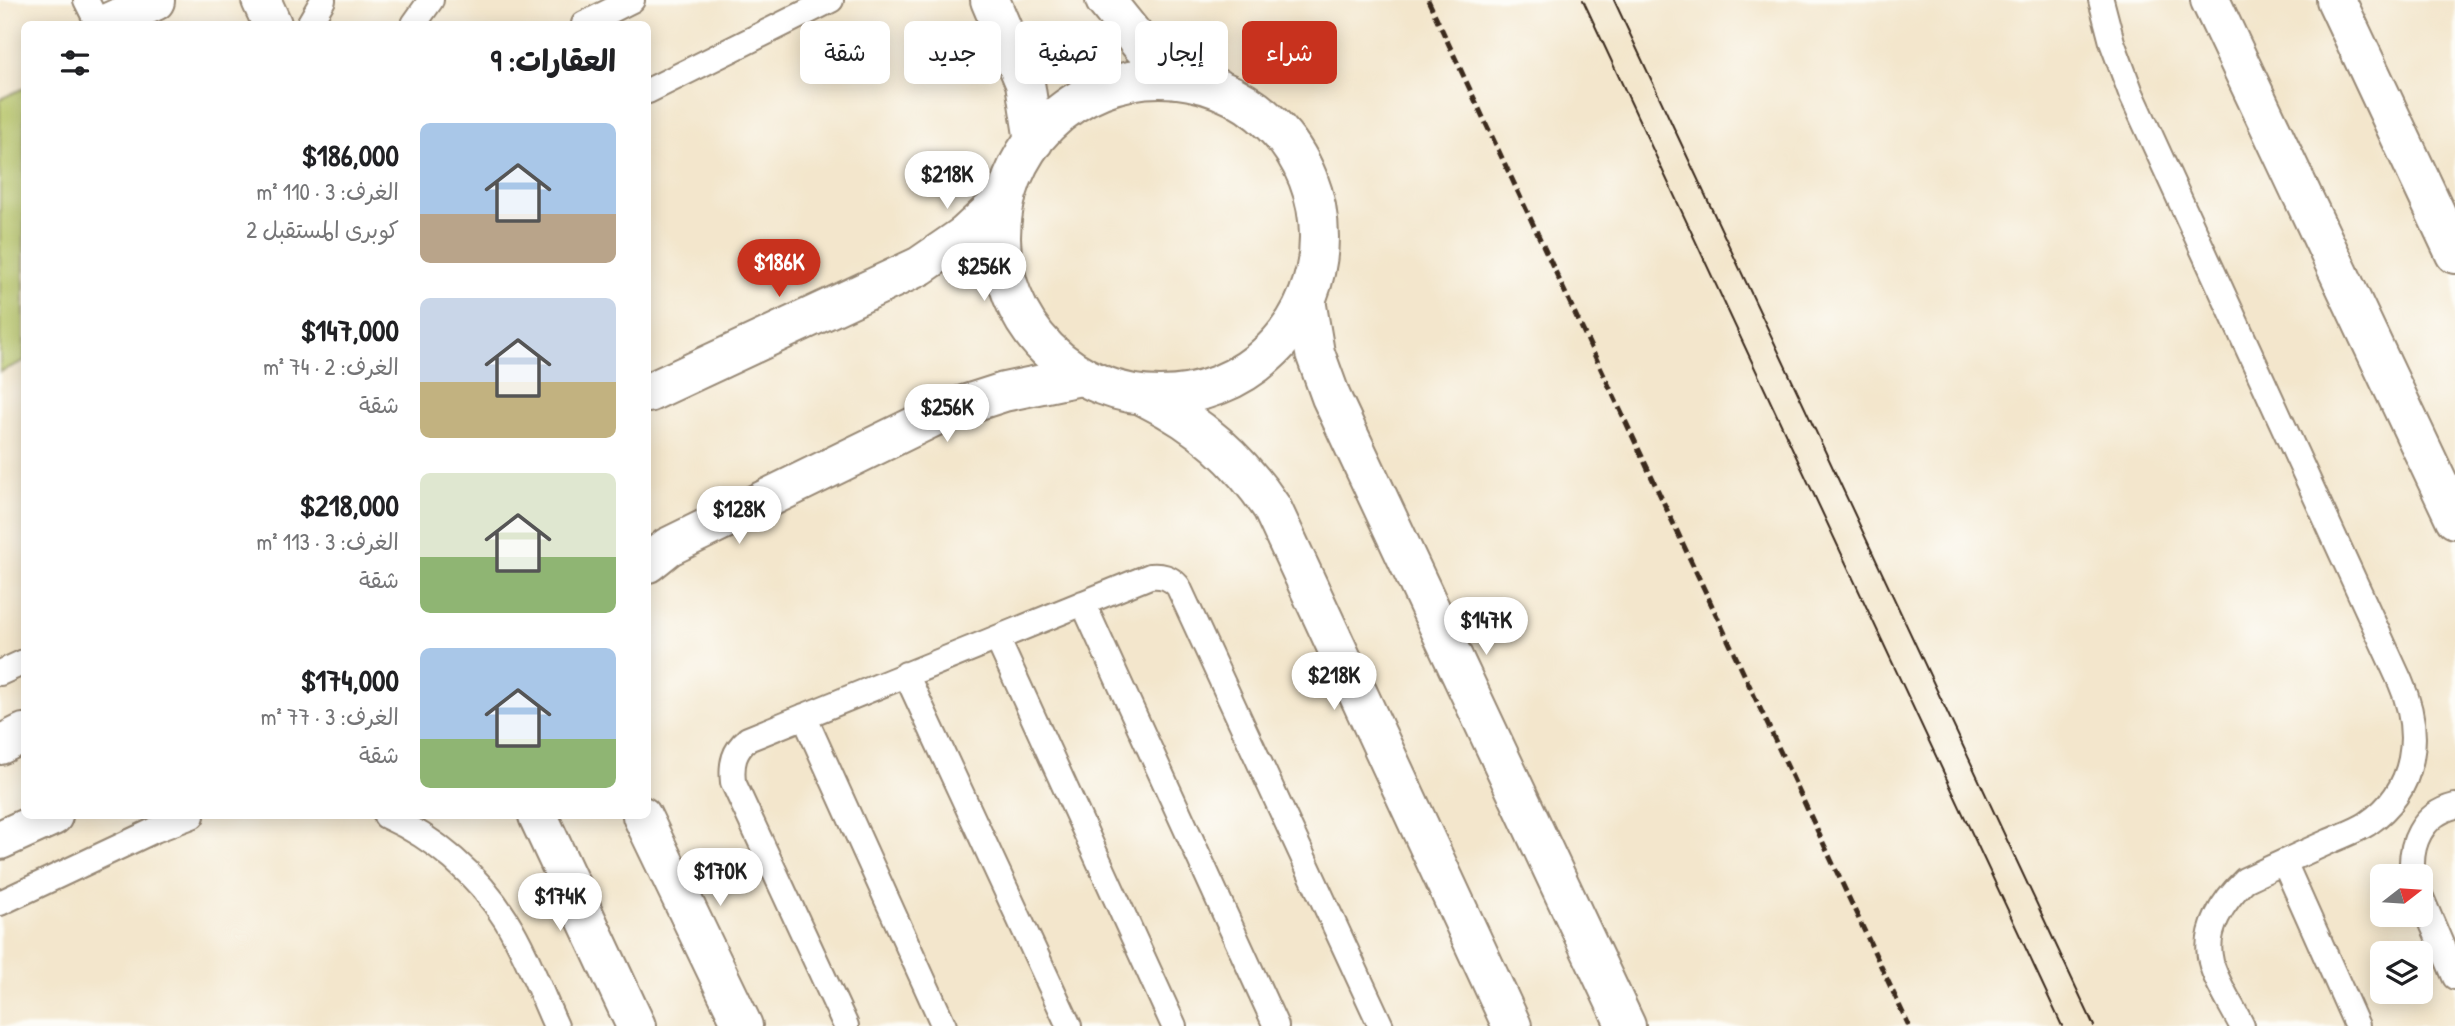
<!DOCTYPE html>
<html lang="ar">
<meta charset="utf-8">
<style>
body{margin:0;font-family:"Patrick Hand","Playpen Sans Arabic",sans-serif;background:#f2f2f2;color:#202124;direction:rtl;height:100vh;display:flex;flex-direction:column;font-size:26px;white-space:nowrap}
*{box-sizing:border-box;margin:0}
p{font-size:23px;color:#757577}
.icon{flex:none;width:38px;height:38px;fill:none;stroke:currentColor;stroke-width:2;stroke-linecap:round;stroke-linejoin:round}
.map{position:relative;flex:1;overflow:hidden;direction:ltr}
.drawer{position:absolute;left:21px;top:21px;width:630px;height:798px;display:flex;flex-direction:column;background:#fff;border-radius:10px;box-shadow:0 4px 18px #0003;direction:rtl}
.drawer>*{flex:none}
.hud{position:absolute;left:672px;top:21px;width:665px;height:63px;direction:rtl;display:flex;gap:14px}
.needle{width:46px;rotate:73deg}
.fabs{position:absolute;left:2370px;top:864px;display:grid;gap:14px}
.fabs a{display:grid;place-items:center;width:63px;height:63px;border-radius:10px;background:#fff;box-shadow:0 4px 18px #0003;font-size:35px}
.price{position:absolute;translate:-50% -60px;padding:0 16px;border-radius:24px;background:#fff;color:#222;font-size:23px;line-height:46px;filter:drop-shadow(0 2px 4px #0008)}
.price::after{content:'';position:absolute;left:50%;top:42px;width:21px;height:16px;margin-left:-10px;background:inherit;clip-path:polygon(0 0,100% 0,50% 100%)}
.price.current{background:#c8321e;color:#fff}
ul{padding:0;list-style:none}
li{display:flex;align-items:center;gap:21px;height:175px;padding:0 35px}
li span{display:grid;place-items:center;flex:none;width:196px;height:140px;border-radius:10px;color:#555}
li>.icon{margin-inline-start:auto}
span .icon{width:84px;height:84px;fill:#fffc;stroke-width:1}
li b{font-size:30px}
h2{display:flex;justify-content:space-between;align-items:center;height:84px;padding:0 35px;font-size:30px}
.pill{padding:0 24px;border-radius:10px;background:#fff;box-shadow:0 4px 18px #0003;font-size:24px;line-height:63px}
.pill.current{background:#c8321e;color:#fff}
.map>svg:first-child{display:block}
</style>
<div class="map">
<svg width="2455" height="1026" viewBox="0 0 2455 1026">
<rect width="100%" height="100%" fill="#fdfcf7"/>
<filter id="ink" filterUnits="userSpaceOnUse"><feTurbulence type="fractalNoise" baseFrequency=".0143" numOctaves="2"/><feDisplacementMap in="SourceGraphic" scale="14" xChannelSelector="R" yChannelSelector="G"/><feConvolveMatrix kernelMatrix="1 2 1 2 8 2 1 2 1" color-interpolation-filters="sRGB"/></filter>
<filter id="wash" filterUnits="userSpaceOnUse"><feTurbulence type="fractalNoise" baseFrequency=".00686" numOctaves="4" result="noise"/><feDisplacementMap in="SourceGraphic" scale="28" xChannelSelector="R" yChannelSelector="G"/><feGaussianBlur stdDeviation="1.57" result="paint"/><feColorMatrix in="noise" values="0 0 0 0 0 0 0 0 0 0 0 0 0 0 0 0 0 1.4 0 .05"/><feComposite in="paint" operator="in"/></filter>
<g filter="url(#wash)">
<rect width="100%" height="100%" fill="#f3e6cc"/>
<path fill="#b6c466" stroke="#787742" stroke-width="2" d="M 24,88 L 24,361 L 0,372 L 0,99 Z"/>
</g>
<g filter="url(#ink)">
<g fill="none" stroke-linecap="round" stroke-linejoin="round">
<defs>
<path id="service" d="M 86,0 L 98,24
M 2101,0 L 2112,42 L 2131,93 L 2400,681 C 2423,733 2417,790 2367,824 C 2356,831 2341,836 2328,842 C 2301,854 2273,867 2245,880 C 2224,900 2203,930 2211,962 C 2215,980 2233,1008 2242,1026
M 309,24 L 323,0
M 414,24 L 431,0
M 584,24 L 632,0
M 648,91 L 831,0
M 1083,603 L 1276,1026
M 997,638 L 1174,1026
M 0,673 L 24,662
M 906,674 L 1069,1026
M 804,716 L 944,1026
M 386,816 C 435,838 477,874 506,920 C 526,952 540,991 556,1026
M 2284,862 L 2357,1026
M 2413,877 C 2408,845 2422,814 2455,806
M 2420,895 L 2455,977
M 0,903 L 155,830 L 192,816
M 846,1026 L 733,782 C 731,763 734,751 748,739 L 1150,576 C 1162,575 1170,577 1178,586 L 1381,1026"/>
<path id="minor" d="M 261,0 L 272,24
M 105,24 L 155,1
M 1306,300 L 1315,353 L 1331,397 L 1626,1026
M 648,393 L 920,266 L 965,235 L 1006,197
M 1147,398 C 1200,424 1239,459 1272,508 L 1512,1026
M 648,563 L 668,547 L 948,410 L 1004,392 L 1081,376
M 0,745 L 24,733
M 538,816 L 636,1026
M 642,816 L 743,1026
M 0,840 L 53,816"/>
<path id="tertiary" d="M 990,0 L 1025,83 L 1034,141
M 1105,0 L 1142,46 L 1175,79
M1001 237a159 159 0 1 1 318 0a159 159 0 1 1-318 0Z"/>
<path id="primary" d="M 2210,0 L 2455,519"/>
<path id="motorway" d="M 2336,0 L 2455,254"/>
</defs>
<use href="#service" stroke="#978875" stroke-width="28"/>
<use href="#minor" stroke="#978875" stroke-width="42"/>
<use href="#tertiary" stroke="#978875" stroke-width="42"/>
<use href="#primary" stroke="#978875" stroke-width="42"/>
<use href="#motorway" stroke="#978875" stroke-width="42"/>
<use href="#service" stroke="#fff" stroke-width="24"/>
<use href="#minor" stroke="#fff" stroke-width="38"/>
<use href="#tertiary" stroke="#fff" stroke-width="38"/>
<use href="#primary" stroke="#fff" stroke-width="38"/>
<use href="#motorway" stroke="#fff" stroke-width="38"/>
<path stroke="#3b2a1e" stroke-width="2" d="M 1583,0 L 2062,1026
M 1614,0 L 2094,1026"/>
<path stroke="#3b2a1e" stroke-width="5" stroke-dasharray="10 5" stroke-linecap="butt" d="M 1428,0 L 1909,1026"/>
</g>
</g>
</svg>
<div class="fabs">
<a><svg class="needle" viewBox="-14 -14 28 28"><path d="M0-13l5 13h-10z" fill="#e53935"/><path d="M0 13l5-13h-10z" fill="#757577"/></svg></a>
<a><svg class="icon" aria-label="layers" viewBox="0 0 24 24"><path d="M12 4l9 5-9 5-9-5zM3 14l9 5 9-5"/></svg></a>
</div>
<b class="price" style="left:947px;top:211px">$218K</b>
<b class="price current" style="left:779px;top:299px">$186K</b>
<b class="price" style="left:984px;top:303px">$256K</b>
<b class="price" style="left:947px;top:444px">$256K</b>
<b class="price" style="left:739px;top:546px">$128K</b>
<b class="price" style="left:1486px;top:657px">$147K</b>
<b class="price" style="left:1334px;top:712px">$218K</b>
<b class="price" style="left:720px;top:908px">$170K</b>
<b class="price" style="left:560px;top:933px">$174K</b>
<div class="hud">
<a class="pill current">شراء</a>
<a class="pill">إيجار</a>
<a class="pill">تصفية</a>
<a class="pill">جديد</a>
<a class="pill">شقة</a>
</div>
<section class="drawer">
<h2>العقارات: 9<svg class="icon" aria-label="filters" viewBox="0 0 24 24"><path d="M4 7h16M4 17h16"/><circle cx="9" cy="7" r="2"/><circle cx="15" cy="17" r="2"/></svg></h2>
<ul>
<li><span style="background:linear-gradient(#a9c7e8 65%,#b9a48a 0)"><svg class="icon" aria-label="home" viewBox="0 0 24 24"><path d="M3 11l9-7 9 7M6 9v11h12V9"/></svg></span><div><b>$186,000</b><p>الغرف: 3 · 110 m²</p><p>كوبرى المستقبل 2</p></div></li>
<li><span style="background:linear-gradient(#c9d6e8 60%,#c2b280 0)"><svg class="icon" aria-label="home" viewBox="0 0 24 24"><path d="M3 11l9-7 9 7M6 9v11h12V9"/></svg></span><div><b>$147,000</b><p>الغرف: 2 · 74 m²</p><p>شقة</p></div></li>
<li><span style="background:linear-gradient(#dfe7d0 60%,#8fb573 0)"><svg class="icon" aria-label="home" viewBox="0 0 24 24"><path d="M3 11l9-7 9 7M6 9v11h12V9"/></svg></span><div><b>$218,000</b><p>الغرف: 3 · 113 m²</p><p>شقة</p></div></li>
<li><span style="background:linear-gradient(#a9c7e8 65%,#8fb573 0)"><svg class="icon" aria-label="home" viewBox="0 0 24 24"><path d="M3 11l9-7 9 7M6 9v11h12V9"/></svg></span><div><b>$174,000</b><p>الغرف: 3 · 77 m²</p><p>شقة</p></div></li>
</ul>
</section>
</div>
